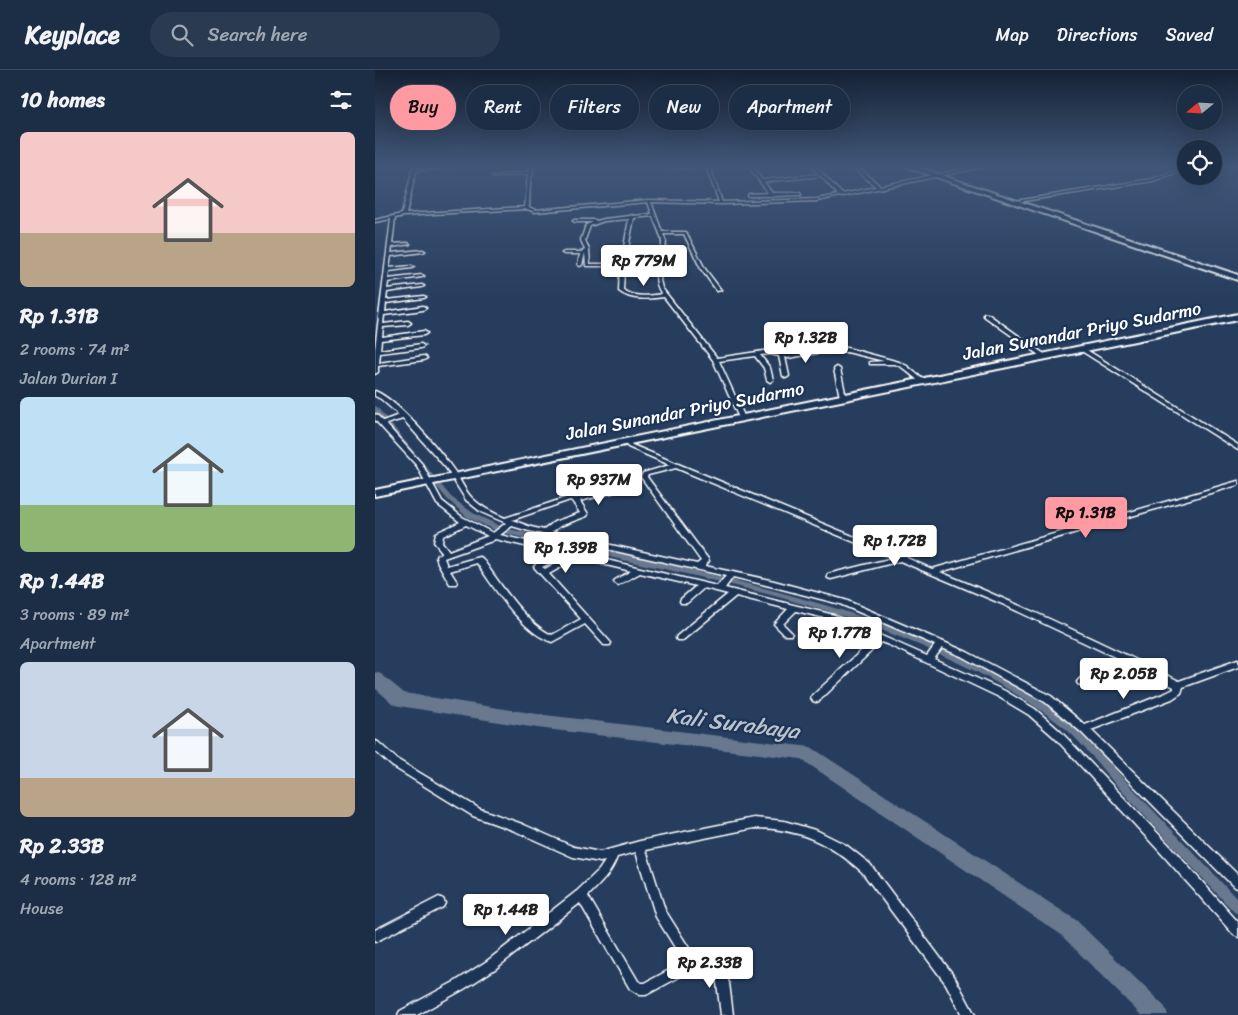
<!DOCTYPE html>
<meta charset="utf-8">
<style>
body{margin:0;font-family:Sriracha,sans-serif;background:#293a51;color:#f1f3f6;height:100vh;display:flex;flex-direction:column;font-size:19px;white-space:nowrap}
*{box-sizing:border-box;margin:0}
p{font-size:16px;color:#a0a8b3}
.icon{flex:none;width:28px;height:28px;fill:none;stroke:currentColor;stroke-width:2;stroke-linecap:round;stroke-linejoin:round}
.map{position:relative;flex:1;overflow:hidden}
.drawer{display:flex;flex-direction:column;background:#1c2e46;width:375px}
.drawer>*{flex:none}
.banner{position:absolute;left:15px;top:15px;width:475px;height:45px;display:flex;gap:10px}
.needle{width:32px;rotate:252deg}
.buttons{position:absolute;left:802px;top:15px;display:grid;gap:10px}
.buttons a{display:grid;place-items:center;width:45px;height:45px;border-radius:50%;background:#1c2e46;box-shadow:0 5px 20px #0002,0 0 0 1px #3a4a5f;font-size:25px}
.price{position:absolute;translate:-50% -42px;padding:0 11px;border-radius:5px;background:#fff;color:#222;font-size:16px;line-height:32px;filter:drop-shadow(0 1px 2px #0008)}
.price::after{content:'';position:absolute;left:50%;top:30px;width:15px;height:11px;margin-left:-8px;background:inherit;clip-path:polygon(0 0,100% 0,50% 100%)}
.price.active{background:#ff9aa2;color:#111}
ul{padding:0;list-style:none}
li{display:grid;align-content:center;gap:10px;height:265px;padding:0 20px}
li span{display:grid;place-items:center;height:155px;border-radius:8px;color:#555}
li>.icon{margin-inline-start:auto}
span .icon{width:90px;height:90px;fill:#fffc;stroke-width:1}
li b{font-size:21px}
h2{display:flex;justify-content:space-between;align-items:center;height:60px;padding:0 20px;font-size:21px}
.tag{padding:0 18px;border-radius:22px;background:#1c2e46;box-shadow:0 5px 20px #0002,0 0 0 1px #3a4a5f;font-size:18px;line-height:45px}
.tag.active{background:#ff9aa2;color:#111}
header{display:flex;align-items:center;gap:30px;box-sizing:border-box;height:70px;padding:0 25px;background:#1c2e46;border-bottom:1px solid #3a4a5f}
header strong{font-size:24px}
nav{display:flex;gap:28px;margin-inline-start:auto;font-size:18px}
.search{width:350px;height:45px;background:#293a51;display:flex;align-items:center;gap:12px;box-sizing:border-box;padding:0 18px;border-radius:28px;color:#a0a8b3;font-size:19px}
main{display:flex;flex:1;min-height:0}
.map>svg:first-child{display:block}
</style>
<header>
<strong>Keyplace</strong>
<div class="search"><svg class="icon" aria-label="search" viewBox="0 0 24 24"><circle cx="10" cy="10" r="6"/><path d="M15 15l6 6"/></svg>Search here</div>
<nav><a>Map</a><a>Directions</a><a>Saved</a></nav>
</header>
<main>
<section class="drawer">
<h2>10 homes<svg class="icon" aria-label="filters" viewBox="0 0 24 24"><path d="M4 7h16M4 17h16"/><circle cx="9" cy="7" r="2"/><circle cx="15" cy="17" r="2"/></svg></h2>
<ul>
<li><span style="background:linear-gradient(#f6c9c9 65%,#b9a48a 0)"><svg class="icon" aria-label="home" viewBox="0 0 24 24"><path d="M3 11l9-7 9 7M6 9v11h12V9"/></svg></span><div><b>Rp 1.31B</b><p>2 rooms · 74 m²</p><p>Jalan Durian I</p></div></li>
<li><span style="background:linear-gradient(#bfe0f5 70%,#8fb573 0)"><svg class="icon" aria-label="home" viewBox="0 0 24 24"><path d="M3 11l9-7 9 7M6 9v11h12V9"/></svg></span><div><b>Rp 1.44B</b><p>3 rooms · 89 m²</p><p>Apartment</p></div></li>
<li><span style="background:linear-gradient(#c9d6e8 75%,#b9a48a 0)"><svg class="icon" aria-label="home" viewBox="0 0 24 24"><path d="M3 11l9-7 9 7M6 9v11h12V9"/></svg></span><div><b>Rp 2.33B</b><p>4 rooms · 128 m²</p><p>House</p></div></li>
</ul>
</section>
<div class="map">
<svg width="863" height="945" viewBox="0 0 863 945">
<rect width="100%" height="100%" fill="#263d5e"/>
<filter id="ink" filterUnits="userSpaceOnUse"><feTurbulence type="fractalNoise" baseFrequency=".02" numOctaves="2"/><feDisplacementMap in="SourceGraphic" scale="10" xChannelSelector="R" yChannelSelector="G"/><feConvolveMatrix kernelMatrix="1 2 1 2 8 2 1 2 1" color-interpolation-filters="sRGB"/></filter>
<g filter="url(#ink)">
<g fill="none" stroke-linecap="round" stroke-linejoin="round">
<path fill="#67788e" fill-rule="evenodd" d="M 0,336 L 2,337 L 76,427 L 98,443 L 129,458 C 197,472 265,487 333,504 C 458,534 589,571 693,650 C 715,667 731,690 749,709 C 787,750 825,789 863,830 L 863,844 L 859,842 C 820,800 781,758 742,716 C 724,696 708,673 687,656 C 654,630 616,608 577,590 C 435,522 277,499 124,462 L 92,447 L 72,429 L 0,342 Z"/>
<path fill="#67788e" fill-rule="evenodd" d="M 0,602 L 6,604 L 29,623 L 162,644 L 436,677 L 701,850 L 790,937 L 793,945 L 766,945 L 685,864 L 426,689 L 162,658 L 24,636 L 18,634 L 0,618 Z"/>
<defs>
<path id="minor" d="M 38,97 L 42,97 L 41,99 L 75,97 L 41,101 L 31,144 L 150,137 L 153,104 L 119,107 L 117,106 L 154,102 L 155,97 L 159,97 L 155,113 L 154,137 L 160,140 L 274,130 L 344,132 L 331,97 L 335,97 L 347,132 L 442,129 L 463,125 L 446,106 L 389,112 L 397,123 L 425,123 L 426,125 L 399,126 L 397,127 L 395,126 L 373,126 L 374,124 L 393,123 L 374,97 L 378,97 L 387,110 L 444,104 L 437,97 L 441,97 L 467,124 L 501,117 L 478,97 L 483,97 L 505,116 L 599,97 L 608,97 L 469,126 L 467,127 L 465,126 L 442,131 L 346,134 L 276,132 L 287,162 L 311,162 L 330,199 L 346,220 L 342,221 L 326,199 L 309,164 L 288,164 L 291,172 L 285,210 L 287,218 L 342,288 L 395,280 L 413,284 L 443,279 L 472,278 L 524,292 L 532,296 L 550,311 L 547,313 L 545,312 L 528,298 L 520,294 L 495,294 L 495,292 L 509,291 L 472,282 L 443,283 L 413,288 L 410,287 L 414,306 L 411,308 L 408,306 L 404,286 L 395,284 L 385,285 L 395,298 L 398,310 L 395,312 L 392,310 L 389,298 L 380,286 L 344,291 L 370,348 L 367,350 L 364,348 L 338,290 L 289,227 C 274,229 256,231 244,221 L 245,196 L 211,196 L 210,183 L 207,195 L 205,196 L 203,195 L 205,184 L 189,184 L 187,183 L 189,182 L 206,182 L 210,180 L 206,170 L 211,155 L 218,152 L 200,152 L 198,151 L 199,150 L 220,150 L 222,151 L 229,149 L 255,146 L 257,145 L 259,146 L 277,144 L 273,132 L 160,142 L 152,139 L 58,144 L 29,146 L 20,148 L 17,174 L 33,173 L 35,174 L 17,177 L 16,183 L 48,180 L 50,181 L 48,182 L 16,186 L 14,198 L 37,196 L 39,197 L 37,198 L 14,201 L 13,209 L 47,205 L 49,206 L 47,207 L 13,212 L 12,219 L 47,215 L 49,216 L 47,217 L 12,222 L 11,230 L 49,226 L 51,227 L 49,228 L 11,233 L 10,242 L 48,236 L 51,238 L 48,240 L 9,245 L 8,254 L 33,251 L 36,253 L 33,255 L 8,257 L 7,267 L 49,261 L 52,263 L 49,265 L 6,270 L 5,280 L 46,274 L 49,276 L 46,278 L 5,283 L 4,293 L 49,286 L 52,288 L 49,290 L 3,296 L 3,302 L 0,304 L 0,279 L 16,149 L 0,152 L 0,150 L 27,144 ZM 278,146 C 280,154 287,165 287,173 C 287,192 274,207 287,224 C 274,226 260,228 248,220 L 249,198 L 259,148 ZM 254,149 L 246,194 L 215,194 L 214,180 L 210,170 L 215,156 L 229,151 Z
M 283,97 L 320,97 L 318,98 Z
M 810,97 L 811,97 L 811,99 L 778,111 L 642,132 L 640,131 L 777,109 Z
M 609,244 L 613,244 L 672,286 L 672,288 L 668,288 L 609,246 Z
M 707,277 L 863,375 L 863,380 L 705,280 L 705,278 Z
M 462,297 L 465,299 L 471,327 L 468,329 L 465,327 L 459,299 Z
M 0,321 C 24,331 65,380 80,402 C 86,411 90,421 97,428 C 106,437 118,443 130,448 L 193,427 L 202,428 L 242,418 L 244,419 L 245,420 L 244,421 L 205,431 L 213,444 L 212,446 L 185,456 L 177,462 L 322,494 L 326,491 L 266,407 L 268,403 L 295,395 L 253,377 L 248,371 L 249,370 L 253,370 L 257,375 L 526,486 L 531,486 L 532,488 L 557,499 L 863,411 L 863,415 L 565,502 C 646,535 726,572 804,611 L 863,590 L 863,597 L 808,617 L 806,623 L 797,629 L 716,660 L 863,805 L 863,818 L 859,817 L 706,662 L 670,632 L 586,586 L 567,578 L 559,589 L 630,621 L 660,639 L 685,661 L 794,775 L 863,852 L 863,867 L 859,865 L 786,783 L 679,667 L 654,645 L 624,627 L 514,575 L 506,572 L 444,631 L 441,632 L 438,631 L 436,628 L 438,625 L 499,569 L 454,549 L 421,541 L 408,554 L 417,563 L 416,565 L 410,565 L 399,554 L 413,539 L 361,526 L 308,570 L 302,570 L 301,568 L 302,566 L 353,524 L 329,518 L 312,533 L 306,533 L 305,531 L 306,529 L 321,516 L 265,503 L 243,515 L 239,512 L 240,510 L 256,501 L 202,488 L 174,504 L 236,573 L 235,575 L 229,575 L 210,554 L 177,572 C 148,563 119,518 102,493 L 75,501 L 82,512 L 81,514 L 75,514 L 63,493 L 61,487 L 62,485 L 68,483 L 59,472 L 61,463 L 85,452 L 62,434 L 42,396 L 0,350 L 0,344 L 2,345 L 8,351 L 24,345 L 6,329 L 0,326 ZM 28,349 L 71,398 L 91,430 L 106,442 L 131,453 L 118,463 L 87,447 L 67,431 L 47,394 L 11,354 ZM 301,398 L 518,488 L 453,504 L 452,506 L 453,508 L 456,509 L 525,491 L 625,533 L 744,589 C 730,595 711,600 702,612 L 703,614 L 706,615 L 709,614 L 720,606 L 752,593 L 799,617 L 799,619 L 791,623 L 710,655 L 676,626 L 592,582 L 470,530 L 399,511 L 330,496 L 334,491 L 333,489 L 272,407 L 273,405 ZM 195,430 L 197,431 L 205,443 L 179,452 L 169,460 L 156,457 L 137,450 ZM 91,455 L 113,466 L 74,481 L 67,472 L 68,466 ZM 137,456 L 154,461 L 207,473 L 199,482 L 125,465 ZM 120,469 L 180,483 L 163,492 L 159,497 L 206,549 L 177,565 C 151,554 123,511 107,488 L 104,487 L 72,496 L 69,488 L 117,471 ZM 214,475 L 351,506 L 342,516 L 206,484 ZM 189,485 L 193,486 L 170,499 L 167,497 ZM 358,507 L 399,517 L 465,534 L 560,575 L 552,586 L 459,545 L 350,518 Z
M 0,671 L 3,672 L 23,690 L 105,739 L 147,754 L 199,777 L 225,782 L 265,771 L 379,748 L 409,751 L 443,761 L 471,775 L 495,794 L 579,906 L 600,945 L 587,945 L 571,914 L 487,802 C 455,773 423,758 379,758 L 271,780 L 290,840 L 319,886 L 331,882 L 344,887 L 354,913 L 358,945 L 346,945 L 342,913 L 336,896 C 330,894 321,895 317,900 L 271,925 L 265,925 L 255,919 L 205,833 L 120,899 L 89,919 L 42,945 L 23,945 L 25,941 L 81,911 L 112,891 L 202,821 L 224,800 L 230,791 L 225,792 L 198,787 L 140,761 L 98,746 L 17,696 L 0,681 ZM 261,782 L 281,847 L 309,892 L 270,913 L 267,913 L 263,911 L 213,826 C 225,814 236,804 242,787 Z
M 64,827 L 68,829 L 70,833 L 68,837 L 0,872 L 0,860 Z"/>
<path id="trunk" d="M 532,97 L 542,97 L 863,205 L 863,210 Z
M 863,244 L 863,250 L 0,426 L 0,420 Z"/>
</defs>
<use href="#minor" stroke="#fff" stroke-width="3"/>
<use href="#trunk" stroke="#fff" stroke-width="4"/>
<use href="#minor" fill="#1d3557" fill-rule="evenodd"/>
<use href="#trunk" fill="#1d3557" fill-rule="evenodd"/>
</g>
</g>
<linearGradient id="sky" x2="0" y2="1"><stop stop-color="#152234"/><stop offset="0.42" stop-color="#415779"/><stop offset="1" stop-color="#415779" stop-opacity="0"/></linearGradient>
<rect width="863" height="230" fill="url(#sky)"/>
<g text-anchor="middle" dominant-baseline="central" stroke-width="4.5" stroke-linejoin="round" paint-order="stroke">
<g font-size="18" fill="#fff" stroke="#1d3557">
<text transform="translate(707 261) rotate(-11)">Jalan Sunandar Priyo Sudarmo</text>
<text transform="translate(310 341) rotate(-11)">Jalan Sunandar Priyo Sudarmo</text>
</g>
<g font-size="22" font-style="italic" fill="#bbc2cc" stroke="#1d3557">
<text transform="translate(358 653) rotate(7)">Kali Surabaya</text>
</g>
</g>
</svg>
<div class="buttons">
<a><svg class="needle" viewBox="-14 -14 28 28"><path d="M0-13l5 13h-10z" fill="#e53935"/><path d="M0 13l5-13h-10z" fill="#a0a8b3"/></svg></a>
<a><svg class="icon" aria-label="locate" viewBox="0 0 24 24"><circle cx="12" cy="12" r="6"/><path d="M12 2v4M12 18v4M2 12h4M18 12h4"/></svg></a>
</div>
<b class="price" style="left:269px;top:217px">Rp 779M</b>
<b class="price" style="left:431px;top:294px">Rp 1.32B</b>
<b class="price" style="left:224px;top:436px">Rp 937M</b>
<b class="price active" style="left:711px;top:469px">Rp 1.31B</b>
<b class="price" style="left:520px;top:497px">Rp 1.72B</b>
<b class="price" style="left:191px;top:504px">Rp 1.39B</b>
<b class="price" style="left:465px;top:589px">Rp 1.77B</b>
<b class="price" style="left:749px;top:630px">Rp 2.05B</b>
<b class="price" style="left:131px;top:866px">Rp 1.44B</b>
<b class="price" style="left:335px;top:919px">Rp 2.33B</b>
<div class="banner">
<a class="tag active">Buy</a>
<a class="tag">Rent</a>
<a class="tag">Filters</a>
<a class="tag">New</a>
<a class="tag">Apartment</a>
</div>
</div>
</main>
